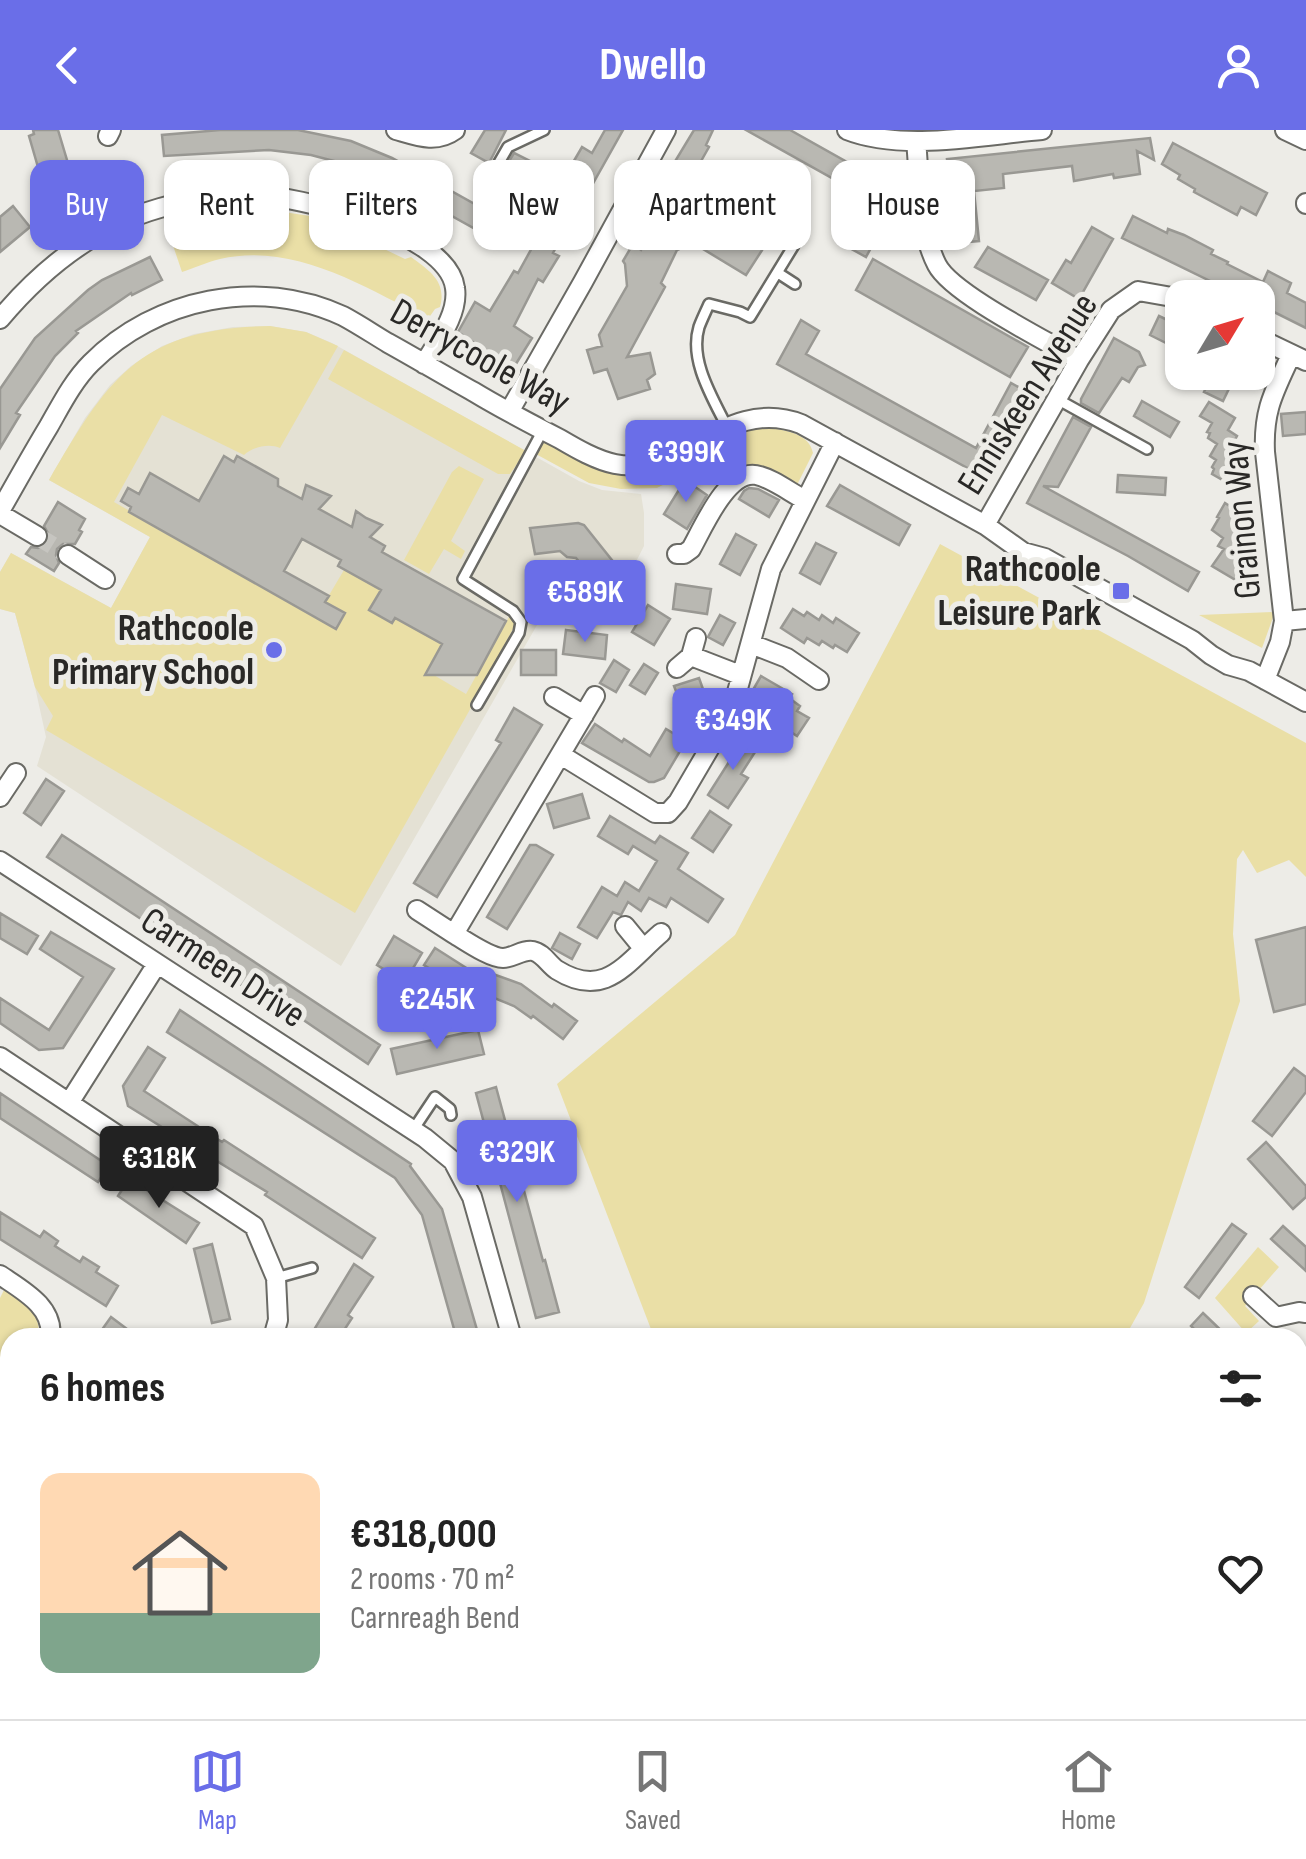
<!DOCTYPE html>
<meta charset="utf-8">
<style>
body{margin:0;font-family:"Sofia Sans Condensed",sans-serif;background:#f2f2f2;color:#222;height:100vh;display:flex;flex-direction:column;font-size:38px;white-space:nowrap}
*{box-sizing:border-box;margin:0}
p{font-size:32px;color:#767676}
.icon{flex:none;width:55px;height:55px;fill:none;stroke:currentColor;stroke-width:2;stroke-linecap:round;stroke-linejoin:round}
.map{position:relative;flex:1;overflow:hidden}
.side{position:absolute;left:0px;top:1198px;width:1308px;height:392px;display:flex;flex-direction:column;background:#fff;border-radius:30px 30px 0 0;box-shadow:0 2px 8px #0004}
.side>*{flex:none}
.hud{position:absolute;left:30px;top:30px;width:1248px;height:90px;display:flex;gap:20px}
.needle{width:65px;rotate:52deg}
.controls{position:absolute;left:1165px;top:150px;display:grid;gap:20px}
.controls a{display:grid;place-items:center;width:110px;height:110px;border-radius:20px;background:#fff;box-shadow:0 2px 8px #0004;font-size:50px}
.price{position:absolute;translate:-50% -85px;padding:0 22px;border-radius:10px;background:#6a6ee8;color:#fff;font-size:32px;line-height:65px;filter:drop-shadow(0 2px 5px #0008)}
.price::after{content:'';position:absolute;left:50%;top:60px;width:30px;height:22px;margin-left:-15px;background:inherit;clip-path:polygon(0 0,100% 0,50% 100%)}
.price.selected{background:#222;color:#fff}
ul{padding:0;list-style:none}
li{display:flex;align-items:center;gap:30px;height:250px;padding:0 40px}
li span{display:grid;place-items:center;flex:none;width:280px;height:200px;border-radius:20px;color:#555}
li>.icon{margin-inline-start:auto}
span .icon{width:120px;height:120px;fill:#fffc;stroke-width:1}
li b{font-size:42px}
h2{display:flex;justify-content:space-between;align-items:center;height:120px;padding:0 40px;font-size:42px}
.pill{padding:0 35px;border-radius:20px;background:#fff;box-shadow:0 2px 8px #0004;font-size:35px;line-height:90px}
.pill.selected{background:#6a6ee8;color:#fff}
header{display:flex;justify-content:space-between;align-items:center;height:130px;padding:0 40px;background:#6a6ee8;color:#fff;font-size:45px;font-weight:700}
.dock{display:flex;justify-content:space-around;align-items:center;height:140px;border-top:2px solid #e0e0e0;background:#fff;font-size:28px;color:#767676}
.dock a{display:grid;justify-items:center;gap:5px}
.dock .selected{color:#6a6ee8}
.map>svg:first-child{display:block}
</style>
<header><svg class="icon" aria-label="back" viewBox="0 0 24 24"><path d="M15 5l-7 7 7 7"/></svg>Dwello<svg class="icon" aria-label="person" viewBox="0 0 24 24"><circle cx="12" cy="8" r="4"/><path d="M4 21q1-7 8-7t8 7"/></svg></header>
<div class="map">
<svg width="1306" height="1589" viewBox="0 0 1306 1589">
<rect width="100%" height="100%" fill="#edece7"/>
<path fill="#e4e1d4" d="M 270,196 L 306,202 L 332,213 L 579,351 L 602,360 L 641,364 L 644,383 L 644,416 L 613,477 L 548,476 L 341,836 L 37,636 L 46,607 L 35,557 L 15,483 L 0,479 L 0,442 L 11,423 L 111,478 L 150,407 L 49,350 L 85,288 L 110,255 L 131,236 L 162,216 L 194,204 L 233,197 Z"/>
<path fill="#eadfa6" d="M 277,81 L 310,86 L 351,97 L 355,105 L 405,129 L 411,127 C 430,141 447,152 440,177 L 435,179 L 428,189 C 365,157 294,112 220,129 C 207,132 194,138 182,142 L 165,92 L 193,85 L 200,91 L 271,87 Z
M 270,196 L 306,202 L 338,216 L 280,318 C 269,313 253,317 244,325 L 162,285 L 114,372 L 336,498 L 325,472 L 344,440 L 365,451 L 379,428 L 402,441 L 373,473 L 377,476 L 374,483 L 392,493 L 395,488 L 442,514 L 427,541 L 466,564 L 510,485 L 515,495 L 468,583 L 355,783 L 46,600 L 53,586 L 35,557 L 15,483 L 0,479 L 0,442 L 11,423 L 111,478 L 150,407 L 49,350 C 109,246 141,198 270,196 Z
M 344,220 L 526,321 L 510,344 L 498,344 L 328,249 Z
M 768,297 C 786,301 809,303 813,323 L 796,357 L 727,350 L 711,342 L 702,355 L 684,344 L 657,358 L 621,359 L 589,353 L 534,323 L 539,315 L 546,312 L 576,329 L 608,343 L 646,345 L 744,301 Z
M 459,336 L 484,349 L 451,411 L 465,421 L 461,429 L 444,419 L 429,444 L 404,430 L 452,342 Z
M 940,414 L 1306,613 L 1306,747 L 1289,730 L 1257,743 L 1243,720 L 1237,729 L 1233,804 L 1240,871 L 1144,1173 L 1125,1207 L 654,1207 L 557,954 L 735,805 Z
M 1275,482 L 1262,518 L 1199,485 Z
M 1258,1117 L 1279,1137 L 1245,1176 L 1259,1191 L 1246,1203 L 1215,1168 Z
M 4,1160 C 25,1175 40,1179 39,1207 L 10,1208 L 10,1229 L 0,1244 L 0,1168 Z
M 553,1580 L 927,1580 L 935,1589 L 562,1589 Z"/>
<path fill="#b9b8b2" stroke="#999893" stroke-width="2.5" d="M 33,0 L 58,0 L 73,50 L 93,45 L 99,66 L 44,82 L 38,60 L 44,58 L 29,6 L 34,4 Z
M 220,0 L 298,0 L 351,11 L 392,28 L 505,91 L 495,110 L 387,50 L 349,35 L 311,25 L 269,20 L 164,26 L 162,5 Z
M 485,0 L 506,0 L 489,33 L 471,23 Z
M 605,0 L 623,0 L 591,57 L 586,54 L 576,71 L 567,89 L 570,91 L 553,123 L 559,126 L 543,152 L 538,149 L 514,196 L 532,208 L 514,237 L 472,214 L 473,212 L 458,202 L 475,172 L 490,181 L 514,141 L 518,143 L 538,107 L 533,104 L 550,73 L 545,70 L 547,66 L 503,41 L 514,23 L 564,48 L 582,17 L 592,23 Z
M 694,0 L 713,0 L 706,15 L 709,17 L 688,54 L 668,43 Z
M 746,0 L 790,0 L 881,51 L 883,48 L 903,59 L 866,127 L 846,116 L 871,70 Z
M 1150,8 L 1154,30 L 1137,21 L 1140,44 L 1114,48 L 1113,44 L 1074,51 L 1072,36 L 1003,44 L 1004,58 L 974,61 L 979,111 L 957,113 L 947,29 Z
M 1173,13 L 1267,63 L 1256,85 L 1241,77 L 1237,85 L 1194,62 L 1195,59 L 1178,49 L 1180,45 L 1162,34 Z
M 13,76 L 30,97 L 0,122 L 0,87 Z
M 701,80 L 724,93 L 730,84 L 750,96 L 746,103 L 766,114 L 746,145 L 693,113 L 677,120 L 661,153 L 665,157 L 627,227 L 650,223 L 655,244 L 647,250 L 650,259 L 618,269 L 607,239 L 594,243 L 587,220 L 602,216 L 599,205 L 627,156 L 625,134 L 623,131 L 633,114 L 641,120 L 655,94 Z
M 1133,86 L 1167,103 L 1168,99 L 1184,105 L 1213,120 L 1211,124 L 1228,132 L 1227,134 L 1263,152 L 1268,141 L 1291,153 L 1287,163 L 1306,173 L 1306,198 L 1258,174 L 1258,168 L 1245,168 L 1122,108 Z
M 1092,97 L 1113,109 L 1079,169 L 1052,153 L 1066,130 L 1071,133 Z
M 988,117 L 1048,150 L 1036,170 L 975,137 Z
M 150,127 L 162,150 L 132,165 L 131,163 L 76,201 L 78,203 L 55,226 L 16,283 L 20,285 L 0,318 L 0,259 L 35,208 L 88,160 L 102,150 Z
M 873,129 L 1028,217 L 1010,247 L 856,160 Z
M 1159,186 L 1182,197 L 1182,221 L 1150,205 Z
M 801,190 L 819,201 L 806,224 L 976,318 L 1011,253 L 1029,263 L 984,347 L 777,234 Z
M 1114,208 L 1139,222 L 1145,235 L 1138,237 L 1129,252 L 1122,248 L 1099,283 L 1081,273 L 1081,269 Z
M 1214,242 L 1237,242 L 1223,271 L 1204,262 Z
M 1142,271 L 1179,292 L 1170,307 L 1134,286 Z
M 1209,272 L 1235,288 L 1228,300 L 1237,306 L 1230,319 L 1240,325 L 1233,337 L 1241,342 L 1233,356 L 1212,344 L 1214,339 L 1212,337 L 1216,330 L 1210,326 L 1217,314 L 1208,308 L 1210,303 L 1207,302 L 1212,293 L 1200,286 Z
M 1306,282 L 1306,304 L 1283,306 L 1281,284 Z
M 1073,287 L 1091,297 L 1058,357 L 1043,356 L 1199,442 L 1188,461 L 1128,426 L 1027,373 Z
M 224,326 L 234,332 L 237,326 L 278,349 L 278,356 L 302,369 L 306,355 L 331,366 L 319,379 L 352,397 L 356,381 L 366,388 L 382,395 L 370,407 L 385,416 L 382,422 L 506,491 L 477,545 L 425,545 L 442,514 L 395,488 L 392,493 L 369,480 L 381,460 L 338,436 L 341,430 L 302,409 L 284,441 L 329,466 L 325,472 L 345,483 L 336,499 L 129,382 L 131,377 L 121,371 L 128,358 L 139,364 L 150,343 L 199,371 Z
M 1118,345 L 1166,348 L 1165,365 L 1117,362 Z
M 685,350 L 707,365 L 687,399 L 664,384 Z
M 840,355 L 910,395 L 899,415 L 827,376 Z
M 749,358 L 758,359 L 779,370 L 769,387 L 739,369 L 744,361 Z
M 58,372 L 85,389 L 79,400 L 82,402 L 75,414 L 63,414 L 57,419 L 56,425 L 59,433 L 54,441 L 26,424 L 31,417 L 38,418 L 47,413 L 49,405 L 44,396 Z
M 1225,373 L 1245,386 L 1238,397 L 1247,402 L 1239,415 L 1250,422 L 1243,434 L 1253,440 L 1244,455 L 1212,436 L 1224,419 L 1218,416 L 1223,408 L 1212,400 L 1219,388 L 1217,387 Z
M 578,393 L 584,395 L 619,439 L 605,447 L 602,441 L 592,448 L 576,428 L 567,427 L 560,421 L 535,424 L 530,398 Z
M 736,404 L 756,415 L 740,445 L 720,434 Z
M 816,413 L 836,423 L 820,454 L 800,443 Z
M 676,454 L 711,459 L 707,484 L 673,479 Z
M 648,475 L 670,489 L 654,515 L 632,502 Z
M 793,479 L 804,486 L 807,482 L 819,490 L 822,485 L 833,493 L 836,488 L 859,503 L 847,522 L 835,515 L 833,518 L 822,511 L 819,515 L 807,508 L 804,513 L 781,498 Z
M 720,485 L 735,493 L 723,515 L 708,507 Z
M 566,500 L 607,505 L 605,529 L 563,524 Z
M 521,520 L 556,520 L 556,545 L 521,545 Z
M 614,530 L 629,540 L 616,562 L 600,553 Z
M 644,534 L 658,543 L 645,564 L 630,555 Z
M 761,546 L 792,564 L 789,568 L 800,576 L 797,581 L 809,588 L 797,606 L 774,591 L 777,587 L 765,579 L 768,575 L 750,565 Z
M 699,548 L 709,576 L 685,585 L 674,556 Z
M 514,578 L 542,595 L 437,767 L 414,753 L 501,613 L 496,610 Z
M 595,594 L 622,612 L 624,609 L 650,626 L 666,599 L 686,611 L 664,648 L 654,652 L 649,652 L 582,613 Z
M 735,605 L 757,619 L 741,644 L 748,648 L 728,678 L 708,665 L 734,624 L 726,619 Z
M 46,649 L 64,661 L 41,695 L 24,683 Z
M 582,664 L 589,688 L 554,698 L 547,674 Z
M 710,681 L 731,695 L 713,722 L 692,708 Z
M 610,686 L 655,713 L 660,706 L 688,723 L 678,739 L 723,769 L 708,792 L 671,768 L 666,777 L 649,768 L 641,781 L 628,772 L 621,785 L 613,782 L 597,808 L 578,797 L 602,757 L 617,766 L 625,752 L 639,761 L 657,731 L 633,716 L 628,724 L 598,706 Z
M 62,705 L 380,915 L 368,934 L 277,872 L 275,876 L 249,857 L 247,859 L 47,727 Z
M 530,715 L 536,715 L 553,725 L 507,799 L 487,787 Z
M 0,783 L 38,806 L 27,824 L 0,808 Z
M 1306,797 L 1306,874 L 1274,882 L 1256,810 Z
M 51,802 L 114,839 L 63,918 L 39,920 L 0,893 L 0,868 L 49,900 L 83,847 L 40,819 Z
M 560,803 L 580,814 L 572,829 L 552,818 Z
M 394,806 L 422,823 L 405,852 L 377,835 Z
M 435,818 L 479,846 L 482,840 L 521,854 L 552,877 L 554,874 L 577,891 L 563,909 L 533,886 L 531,888 L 514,876 L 455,852 L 454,854 L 424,835 Z
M 180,880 L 411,1034 L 410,1036 L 442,1079 L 477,1200 L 456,1206 L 422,1085 L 395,1048 L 167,902 Z
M 478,900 L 484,924 L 397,944 L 391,919 Z
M 148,917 L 165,928 L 144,961 L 222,1012 L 224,1010 L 375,1108 L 362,1128 L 265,1065 L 267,1062 L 128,976 L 123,956 Z
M 1294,938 L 1306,947 L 1306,962 L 1272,1006 L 1253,991 Z
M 496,957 L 543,1131 L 545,1130 L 559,1182 L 536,1188 L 476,963 Z
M 0,963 L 109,1036 L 98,1052 L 0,988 Z
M 1266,1012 L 1306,1056 L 1306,1067 L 1293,1079 L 1248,1029 Z
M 129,1049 L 199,1093 L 186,1113 L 118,1066 Z
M 0,1082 L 40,1107 L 44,1101 L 58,1111 L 55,1116 L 80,1132 L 83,1127 L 99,1137 L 96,1142 L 118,1156 L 106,1176 L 0,1109 Z
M 1232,1094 L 1246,1104 L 1199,1168 L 1185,1157 Z
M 1283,1096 L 1306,1117 L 1306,1141 L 1271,1109 Z
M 212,1114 L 230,1189 L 212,1193 L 194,1119 Z
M 354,1134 L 373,1147 L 348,1185 L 352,1188 L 339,1208 L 309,1208 Z
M 1203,1183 L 1229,1208 L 1203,1208 L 1191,1196 Z
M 111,1187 L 139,1208 L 96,1208 Z"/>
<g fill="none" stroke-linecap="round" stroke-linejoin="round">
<path stroke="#c6c5c0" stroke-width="18" stroke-dasharray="18 9" stroke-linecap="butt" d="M 37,406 L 68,425"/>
<defs>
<path id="service" d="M 485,57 L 508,17 L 544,0
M 778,143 L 795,154
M 1057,269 L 1147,319
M 727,297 C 712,267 689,230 699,197 C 702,189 706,181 709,174 L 740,182 L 750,187 L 794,115
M 477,575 L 519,503 L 521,492 L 513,481 L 463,449 L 543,300
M 413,1000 L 435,967 L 450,979 L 451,985
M 276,1148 L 312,1138
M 1298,1574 L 1306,1574
M 961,1580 L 969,1589
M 1277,1589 L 1288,1580"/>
<path id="minor" d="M 396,0 C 417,6 436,14 455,0
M 847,0 C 903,22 983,5 1042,0
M 1285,0 L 1306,10
M 108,6 L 111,0
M 916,11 C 920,51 918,98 937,135 C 952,164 1047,211 1079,230
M 1306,74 L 1306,73
M 0,189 C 42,139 96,96 160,78 C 181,72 229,65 250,65 C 298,65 448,102 455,158 C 459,184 437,212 424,234
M 1258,208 L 1306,231
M 509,282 L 583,152 L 666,0
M 0,381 C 16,353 32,324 49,296 C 61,275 73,251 91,233 C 156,168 258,147 343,186 C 358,194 373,204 388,213 C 417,229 445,246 474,262 C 502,279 531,294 560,309 C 577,319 596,330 615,334 C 681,348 726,265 801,294 L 985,395 L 1023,422 L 1045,428 L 1192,510 L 1211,525 L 1228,535 L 1249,541 L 1306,572
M 0,384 L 37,406
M 985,395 L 1079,230 L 1111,180 L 1138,161 L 1172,167 L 1182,172
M 677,424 L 684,424 L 691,419 C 703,398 727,340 756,345 C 772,348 791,363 805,370
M 68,425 L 105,449
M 1284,491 L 1306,489
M 751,514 L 787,528 L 819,550
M 691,526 L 740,545
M 677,538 L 691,526 L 696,508
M 1265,550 L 1280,512 L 1284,491 L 1265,322 C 1263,280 1274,262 1291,225
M 554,567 L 584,585
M 561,625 L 655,683 L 668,683 L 678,672 L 732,580 L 771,439 L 835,312
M 0,667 L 16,643
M 0,731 L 425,1008 L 453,1031 L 472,1067 L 512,1208
M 417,780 L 454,804 L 595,566
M 625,796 L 643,818
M 454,804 C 466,811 490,828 503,828 C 513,828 523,819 533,821 C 543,823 549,835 557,840 C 605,870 626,833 661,803
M 0,927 L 254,1096 L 276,1148 L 278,1190 L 273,1208
M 69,973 L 157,834
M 0,1145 C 22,1160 55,1177 50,1208
M 1253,1166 L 1276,1187 L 1299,1182 L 1306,1183
M 0,1290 L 10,1275
M 1298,1362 L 1306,1353
M 1298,1549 L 1306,1563
M 48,1580 L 59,1589
M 308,1580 L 320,1589
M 130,1589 L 136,1580
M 359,1589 L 366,1580"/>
</defs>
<use href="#service" stroke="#6a6a65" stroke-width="14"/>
<use href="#minor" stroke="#6a6a65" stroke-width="22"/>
<use href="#service" stroke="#fff" stroke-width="9"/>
<use href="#minor" stroke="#fff" stroke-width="18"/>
</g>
<g fill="#6a6ee8" stroke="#edece7" stroke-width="4">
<rect x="1111" y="451" width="20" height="20" rx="5"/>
<circle cx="274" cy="520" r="10"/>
</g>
<g text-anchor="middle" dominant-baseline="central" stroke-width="10" stroke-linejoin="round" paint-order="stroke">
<g font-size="38" fill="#292826" stroke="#edece7">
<text transform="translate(480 227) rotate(29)">Derrycoole Way</text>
<text transform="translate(1028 264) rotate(-58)">Enniskeen Avenue</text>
<text transform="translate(1242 390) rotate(-95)">Grainon Way</text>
<text transform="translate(223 838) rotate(33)">Carmeen Drive</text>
</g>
<g font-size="38" font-weight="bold" fill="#292826" stroke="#edece7" text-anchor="end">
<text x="1101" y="439">Rathcoole<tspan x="1101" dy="44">Leisure Park</tspan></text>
<text x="254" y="498">Rathcoole<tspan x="254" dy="44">Primary School</tspan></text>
</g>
</g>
</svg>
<div class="controls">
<a><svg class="needle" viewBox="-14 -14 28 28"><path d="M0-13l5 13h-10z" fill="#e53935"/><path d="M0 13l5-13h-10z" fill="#767676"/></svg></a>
</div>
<b class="price" style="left:686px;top:375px">€399K</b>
<b class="price" style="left:585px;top:515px">€589K</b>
<b class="price" style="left:733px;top:643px">€349K</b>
<b class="price" style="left:437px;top:922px">€245K</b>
<b class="price" style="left:517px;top:1075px">€329K</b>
<b class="price selected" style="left:159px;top:1081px">€318K</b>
<div class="hud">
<a class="pill selected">Buy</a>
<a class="pill">Rent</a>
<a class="pill">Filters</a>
<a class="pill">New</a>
<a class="pill">Apartment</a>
<a class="pill">House</a>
</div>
<section class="side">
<h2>6 homes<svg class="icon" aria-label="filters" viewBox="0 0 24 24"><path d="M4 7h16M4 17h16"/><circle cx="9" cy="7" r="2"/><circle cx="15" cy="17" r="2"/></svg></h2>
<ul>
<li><span style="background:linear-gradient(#ffd9b3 70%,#7fa58c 0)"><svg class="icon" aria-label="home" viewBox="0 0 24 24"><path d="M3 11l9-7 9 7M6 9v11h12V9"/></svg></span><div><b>€318,000</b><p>2 rooms · 70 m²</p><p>Carnreagh Bend</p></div><svg class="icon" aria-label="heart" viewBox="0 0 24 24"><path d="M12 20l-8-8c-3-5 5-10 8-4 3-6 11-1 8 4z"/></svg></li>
</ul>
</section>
</div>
<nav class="dock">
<a class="selected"><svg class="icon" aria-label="map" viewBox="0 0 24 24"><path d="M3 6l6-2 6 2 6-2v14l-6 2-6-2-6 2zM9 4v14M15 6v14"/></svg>Map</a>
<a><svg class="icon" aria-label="saved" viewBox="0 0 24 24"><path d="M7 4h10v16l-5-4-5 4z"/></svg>Saved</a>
<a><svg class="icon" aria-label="home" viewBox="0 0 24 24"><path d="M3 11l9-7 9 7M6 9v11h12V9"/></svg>Home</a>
</nav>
